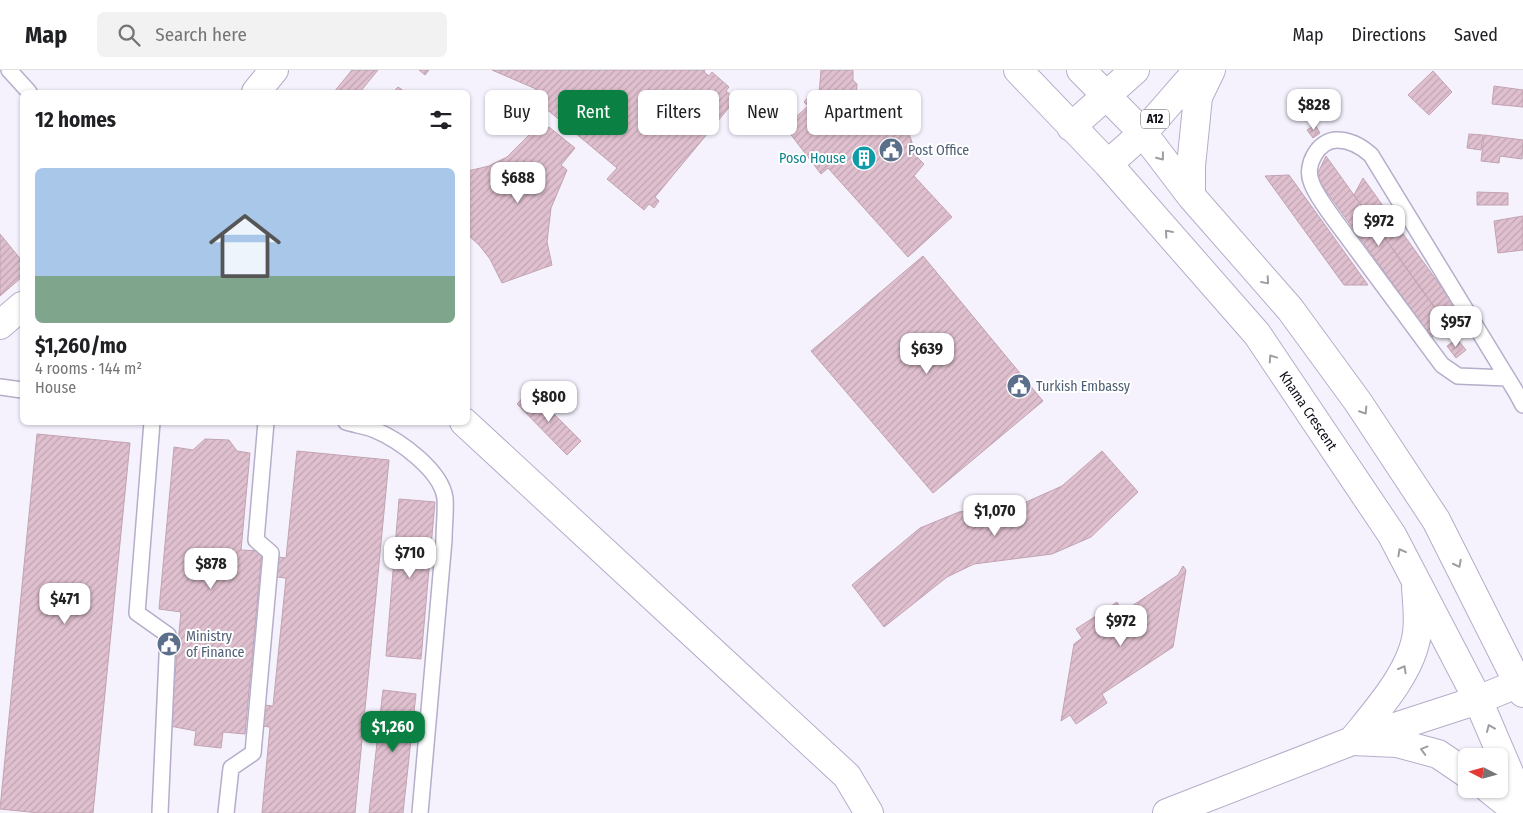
<!DOCTYPE html>
<meta charset="utf-8">
<style>
body{margin:0;font-family:"Fira Sans Condensed",sans-serif;background:#f2f2f2;color:#202124;height:100vh;display:flex;flex-direction:column;font-size:19px;white-space:nowrap}
*{box-sizing:border-box;margin:0}
p{font-size:16px;color:#757577}
.icon{flex:none;width:28px;height:28px;fill:none;stroke:currentColor;stroke-width:2;stroke-linecap:round;stroke-linejoin:round}
.map{position:relative;flex:1;overflow:hidden}
.panel{position:absolute;left:20px;top:20px;width:450px;height:335px;display:flex;flex-direction:column;background:#fff;border-radius:8px;box-shadow:0 1px 4px #0004}
.panel>*{flex:none}
.guide{position:absolute;left:485px;top:20px;width:475px;height:45px;display:flex;gap:10px}
.needle{width:32px;rotate:276deg}
.controls{position:absolute;left:1458px;top:678px;display:grid;gap:10px}
.controls a{display:grid;place-items:center;width:50px;height:50px;border-radius:8px;background:#fff;box-shadow:0 1px 4px #0004;font-size:25px}
.price{position:absolute;translate:-50% -42px;padding:0 11px;border-radius:10px;background:#fff;color:#222;font-size:16px;line-height:32px;filter:drop-shadow(0 1px 2px #0008)}
.price::after{content:'';position:absolute;left:50%;top:30px;width:15px;height:11px;margin-left:-8px;background:inherit;clip-path:polygon(0 0,100% 0,50% 100%)}
.price.on{background:#0b8043;color:#fff}
ul{padding:0;list-style:none}
li{display:grid;align-content:center;gap:10px;height:265px;padding:0 15px}
li+li{border-top:1px solid #e0e0e0}
li span{display:grid;place-items:center;height:155px;border-radius:8px;color:#555}
li>.icon{margin-inline-start:auto}
span .icon{width:90px;height:90px;fill:#fffc;stroke-width:1}
li b{font-size:21px}
h2{display:flex;justify-content:space-between;align-items:center;height:60px;padding:0 15px;font-size:21px}
.tag{padding:0 18px;border-radius:8px;background:#fff;box-shadow:0 1px 4px #0004;font-size:18px;line-height:45px}
.tag.on{background:#0b8043;color:#fff}
header{display:flex;align-items:center;gap:30px;box-sizing:border-box;height:70px;padding:0 25px;background:#fff;border-bottom:1px solid #e0e0e0}
header strong{font-size:24px}
nav{display:flex;gap:28px;margin-inline-start:auto;font-size:18px}
.search{width:350px;height:45px;background:#f2f2f2;display:flex;align-items:center;gap:12px;box-sizing:border-box;padding:0 18px;border-radius:8px;color:#757577;font-size:19px}
.map>svg:first-child{display:block}
</style>
<header>
<strong>Map</strong>
<div class="search"><svg class="icon" aria-label="search" viewBox="0 0 24 24"><circle cx="10" cy="10" r="6"/><path d="M15 15l6 6"/></svg>Search here</div>
<nav><a>Map</a><a>Directions</a><a>Saved</a></nav>
</header>
<div class="map">
<svg width="1523" height="743" viewBox="0 0 1523 743">
<defs>
<pattern id="building-hatch" width="6" height="6" patternUnits="userSpaceOnUse" patternTransform="scale(1.25)"><rect width="6" height="6" fill="#e0c0cf"/><path d="M-1 1l2-2M0 6l6-6M5 7l2-2" fill="none" stroke="#bfa4b1"/></pattern>
</defs>
<rect width="100%" height="100%" fill="#f5f2fe"/>
<path fill="url(#building-hatch)" stroke="#c1a3b1" d="M 352,0 L 378,0 L 360,22 L 334,22 Z
M 419,0 L 429,0 L 425,5 Z
M 492,0 L 705,0 L 704,2 L 709,6 L 712,2 L 729,17 L 726,21 L 736,29 L 655,127 L 659,131 L 654,138 L 649,134 L 644,140 L 607,109 L 617,98 L 531,26 L 536,19 Z
M 821,0 L 853,0 L 853,10 L 857,14 L 855,42 L 875,64 L 884,56 L 893,55 L 902,57 L 909,64 L 912,72 L 911,81 L 924,94 L 914,106 L 952,147 L 908,187 L 828,98 L 821,104 L 785,57 L 808,36 L 804,32 L 814,21 L 819,25 Z
M 1433,1 L 1452,22 L 1429,45 L 1408,25 Z
M 1494,16 L 1523,20 L 1523,37 L 1492,34 Z
M 398,17 L 405,22 L 393,22 Z
M 1315,55 L 1320,63 L 1313,68 L 1307,60 Z
M 541,57 L 545,60 L 549,57 L 575,78 L 561,95 L 567,100 L 551,138 L 547,172 L 552,195 L 502,213 L 490,189 L 479,175 L 468,165 L 468,101 L 489,96 L 507,87 L 531,63 L 533,65 Z
M 1469,64 L 1483,65 L 1481,80 L 1467,78 Z
M 1484,65 L 1523,70 L 1522,89 L 1500,86 L 1499,93 L 1481,91 Z
M 1326,86 L 1442,248 L 1432,268 L 1316,107 Z
M 1289,105 L 1368,215 L 1344,215 L 1265,106 Z
M 1363,108 L 1465,250 L 1456,267 L 1354,125 Z
M 1477,122 L 1508,123 L 1508,135 L 1477,135 Z
M 1523,146 L 1523,180 L 1498,183 L 1494,151 Z
M 0,164 L 22,191 L 22,207 L 0,226 Z
M 923,186 L 1043,331 L 933,423 L 811,281 Z
M 1457,269 L 1466,280 L 1456,288 L 1447,276 Z
M 530,320 L 581,371 L 567,385 L 517,334 Z
M 37,364 L 130,373 L 93,743 L 39,743 L 0,739 Z
M 205,369 L 229,370 L 237,381 L 250,383 L 241,480 L 262,481 L 245,664 L 223,662 L 221,678 L 194,675 L 196,661 L 170,656 L 181,542 L 159,539 L 174,377 L 193,380 Z
M 297,381 L 389,390 L 355,743 L 262,743 L 270,657 L 262,656 L 264,635 L 273,636 L 286,508 L 277,507 L 279,487 L 286,488 Z
M 1102,381 L 1138,422 L 1091,467 L 1052,484 L 974,494 L 947,507 L 884,557 L 852,515 L 920,458 L 959,442 L 1024,433 L 1062,416 Z
M 399,429 L 435,432 L 421,589 L 386,586 Z
M 1183,496 L 1186,500 L 1173,577 L 1102,624 L 1107,633 L 1076,654 L 1070,645 L 1061,651 L 1074,574 L 1082,568 L 1076,559 L 1117,532 L 1123,542 L 1178,505 Z
M 383,620 L 416,624 L 403,743 L 369,743 Z"/>
<g fill="none" stroke-linecap="round" stroke-linejoin="round">
<defs>
<path id="service" d="M 9,0 L 29,22
M 1507,308 L 1458,306 L 1442,295 C 1412,254 1381,213 1351,172 C 1341,158 1315,126 1311,111 C 1305,95 1318,70 1337,70 C 1351,70 1361,76 1371,85 L 1516,322 L 1523,335
M 0,317 L 22,320
M 152,352 L 137,543 L 168,565 L 160,743
M 346,352 C 355,355 366,356 375,360 C 399,370 441,400 445,428 C 446,441 444,456 444,470 L 420,743
M 226,743 L 231,698 L 253,683 L 271,483 L 256,470 L 266,352"/>
<path id="minor" d="M 256,22 L 274,0
M 0,255 L 22,236
M 464,352 L 847,706 L 869,743
M 1167,743 L 1352,671 L 1478,630 L 1519,613"/>
<path id="primary" d="M 1018,0 L 1108,94 L 1257,264 L 1392,465 L 1478,630 L 1523,735
M 1081,0 L 1143,63 L 1191,126 L 1290,239 L 1358,332 L 1436,450 L 1523,623
M 1071,57 L 1135,0
M 1108,94 L 1143,63 L 1198,0
M 1191,126 L 1191,96 L 1198,27 L 1211,0
M 1352,671 C 1376,641 1412,602 1417,563 C 1419,548 1417,532 1416,517
M 1352,671 L 1397,673 L 1438,684 L 1466,703
M 1489,719 L 1519,743"/>
</defs>
<use href="#service" stroke="#b5adc9" stroke-width="18"/>
<use href="#minor" stroke="#b5adc9" stroke-width="30"/>
<use href="#primary" stroke="#b5adc9" stroke-width="30"/>
<use href="#service" stroke="#fff" stroke-width="15"/>
<use href="#minor" stroke="#fff" stroke-width="28"/>
<use href="#primary" stroke="#fff" stroke-width="28"/>
</g>
<defs><path id="oneway-chevron" d="M-2-3.5L2.5 0L-2 3.5" fill="none" stroke-width="1.6" stroke-linecap="round" stroke-linejoin="round" transform="scale(1.25)"/></defs>
<g stroke="#9e9da1">
<use href="#oneway-chevron" transform="translate(1161 87) rotate(52)"/>
<use href="#oneway-chevron" transform="translate(1168 163) rotate(-131)"/>
<use href="#oneway-chevron" transform="translate(1266 211) rotate(49)"/>
<use href="#oneway-chevron" transform="translate(1272 288) rotate(-124)"/>
<use href="#oneway-chevron" transform="translate(1364 341) rotate(57)"/>
<use href="#oneway-chevron" transform="translate(1401 482) rotate(-119)"/>
<use href="#oneway-chevron" transform="translate(1458 494) rotate(63)"/>
<use href="#oneway-chevron" transform="translate(1403 599) rotate(-61)"/>
<use href="#oneway-chevron" transform="translate(1490 658) rotate(-113)"/>
<use href="#oneway-chevron" transform="translate(1424 680) rotate(-165)"/>
</g>
<defs>
<symbol id="civic-disc" viewBox="-11 -11 22 22"><circle r="9.5" fill="#5c6f8a" stroke="#fff"/><path d="M-.6-6.5H3V-4.5H.6V-3L4-1V1h2V6H-6V1h2V-1L-.6-3ZM-1.2 2.5V6h2.4V2.5Z" fill="#fff"/></symbol>
<symbol id="building-disc" viewBox="-11 -11 22 22"><circle r="9.5" fill="#0f9aa8" stroke="#fff"/><path d="M-4-6H4V6H1V3H-1V6H-4ZM-2.5-4.3h1.7v1.8h-1.7ZM.8-4.3h1.7v1.8H.8ZM-2.5-1h1.7V.8h-1.7ZM.8-1h1.7V.8H.8Z" fill="#fff"/></symbol>
</defs>
<g fill-rule="evenodd">
<use href="#civic-disc" x="877" y="66" width="28" height="28"/>
<use href="#building-disc" x="850" y="74" width="28" height="28"/>
<use href="#civic-disc" x="1005" y="302" width="28" height="28"/>
<use href="#civic-disc" x="155" y="560" width="28" height="28"/>
</g>
<g text-anchor="middle" dominant-baseline="central" stroke-width="4" stroke-linejoin="round" paint-order="stroke">
<rect fill="#fff" stroke="#56545a" stroke-width="1" x="1141" y="39.5" width="28" height="19" rx="4"/>
<g font-size="12" font-weight="bold" fill="#0d0b14">
<text x="1155" y="49">A12</text>
</g>
<g font-size="14" fill="#4e5e75" stroke="#fff" text-anchor="start">
<text x="908" y="80">Post Office</text>
<text x="1036" y="316">Turkish Embassy</text>
<text x="186" y="566">Ministry<tspan x="186" dy="16">of Finance</tspan></text>
</g>
<g font-size="14" fill="#0d838f" stroke="#fff" text-anchor="end">
<text x="846" y="88">Poso House</text>
</g>
<g font-size="14" fill="#0d0b14" stroke="#fff">
<text transform="translate(1308 341) rotate(56)">Khama Crescent</text>
</g>
</g>
</svg>
<div class="controls">
<a><svg class="needle" viewBox="-14 -14 28 28"><path d="M0-13l5 13h-10z" fill="#e53935"/><path d="M0 13l5-13h-10z" fill="#757577"/></svg></a>
</div>
<b class="price" style="left:1314px;top:61px">$828</b>
<b class="price" style="left:518px;top:134px">$688</b>
<b class="price" style="left:1379px;top:177px">$972</b>
<b class="price" style="left:1456px;top:278px">$957</b>
<b class="price" style="left:927px;top:305px">$639</b>
<b class="price" style="left:549px;top:353px">$800</b>
<b class="price" style="left:995px;top:467px">$1,070</b>
<b class="price" style="left:410px;top:509px">$710</b>
<b class="price" style="left:211px;top:520px">$878</b>
<b class="price" style="left:65px;top:555px">$471</b>
<b class="price" style="left:1121px;top:577px">$972</b>
<b class="price on" style="left:393px;top:683px">$1,260</b>
<div class="guide">
<a class="tag">Buy</a>
<a class="tag on">Rent</a>
<a class="tag">Filters</a>
<a class="tag">New</a>
<a class="tag">Apartment</a>
</div>
<section class="panel">
<h2>12 homes<svg class="icon" aria-label="filters" viewBox="0 0 24 24"><path d="M4 7h16M4 17h16"/><circle cx="9" cy="7" r="2"/><circle cx="15" cy="17" r="2"/></svg></h2>
<ul>
<li><span style="background:linear-gradient(#a9c7e8 70%,#7fa58c 0)"><svg class="icon" aria-label="home" viewBox="0 0 24 24"><path d="M3 11l9-7 9 7M6 9v11h12V9"/></svg></span><div><b>$1,260/mo</b><p>4 rooms · 144 m²</p><p>House</p></div></li>
</ul>
</section>
</div>
